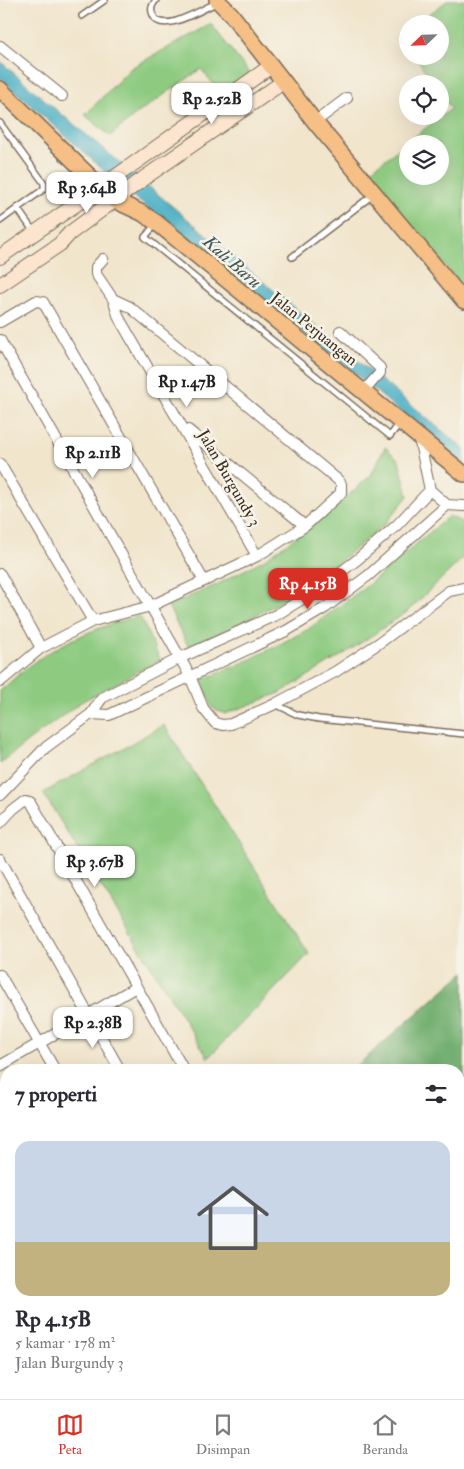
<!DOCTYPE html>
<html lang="id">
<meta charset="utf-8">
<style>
body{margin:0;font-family:"IM FELL Double Pica",serif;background:#f7f7f7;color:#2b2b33;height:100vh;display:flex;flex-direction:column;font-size:19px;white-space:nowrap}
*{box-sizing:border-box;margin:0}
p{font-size:16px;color:#7c7c81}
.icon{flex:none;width:28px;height:28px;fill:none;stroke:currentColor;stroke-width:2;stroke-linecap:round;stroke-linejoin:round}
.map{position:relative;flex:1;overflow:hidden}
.drawer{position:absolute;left:0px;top:1064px;width:465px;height:336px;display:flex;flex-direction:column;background:#fff;border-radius:20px 20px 0 0;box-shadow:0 5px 20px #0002}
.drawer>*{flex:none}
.needle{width:32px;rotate:247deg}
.buttons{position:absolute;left:399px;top:15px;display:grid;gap:10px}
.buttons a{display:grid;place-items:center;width:50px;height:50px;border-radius:50%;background:#fff;box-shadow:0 5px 20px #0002;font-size:25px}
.price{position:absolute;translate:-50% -42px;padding:0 11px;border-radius:10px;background:#fff;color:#222;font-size:16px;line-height:32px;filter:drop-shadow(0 1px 2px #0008)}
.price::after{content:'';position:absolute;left:50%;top:30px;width:15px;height:11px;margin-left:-8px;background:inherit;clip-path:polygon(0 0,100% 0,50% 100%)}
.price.active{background:#d93025;color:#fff}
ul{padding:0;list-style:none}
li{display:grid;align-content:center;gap:10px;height:265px;padding:0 15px}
li span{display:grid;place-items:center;height:155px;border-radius:15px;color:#555}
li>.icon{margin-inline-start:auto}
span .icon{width:90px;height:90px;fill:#fffc;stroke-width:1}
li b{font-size:21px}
h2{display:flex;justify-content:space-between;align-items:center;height:60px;padding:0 15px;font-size:21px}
.tabs{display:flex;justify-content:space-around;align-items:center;height:70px;border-top:1px solid #e1e1e2;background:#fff;font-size:14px;color:#7c7c81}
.tabs a{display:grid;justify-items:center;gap:2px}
.tabs .active{color:#d93025}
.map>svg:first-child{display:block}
</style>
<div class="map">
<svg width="464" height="1399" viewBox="0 0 464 1399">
<rect width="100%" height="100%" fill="#f7f3e8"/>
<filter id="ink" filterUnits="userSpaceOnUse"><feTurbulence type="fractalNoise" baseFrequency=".02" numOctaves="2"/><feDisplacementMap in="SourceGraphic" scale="10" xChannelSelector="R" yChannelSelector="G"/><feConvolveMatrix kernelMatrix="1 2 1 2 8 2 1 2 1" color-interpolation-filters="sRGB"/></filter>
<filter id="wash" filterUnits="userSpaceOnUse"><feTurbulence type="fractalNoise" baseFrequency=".0096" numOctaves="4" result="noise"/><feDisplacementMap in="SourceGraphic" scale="20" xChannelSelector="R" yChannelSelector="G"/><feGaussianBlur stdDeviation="1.12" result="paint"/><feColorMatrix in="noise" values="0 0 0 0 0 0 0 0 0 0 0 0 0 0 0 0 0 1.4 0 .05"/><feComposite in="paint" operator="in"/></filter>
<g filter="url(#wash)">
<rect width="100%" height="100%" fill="#f1e5cc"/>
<path fill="#8ecb81" stroke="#647a50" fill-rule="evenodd" d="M 448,0 L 464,0 L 464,288 L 367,173 L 451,109 L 440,93 L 440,84 L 434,84 L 415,56 L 440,56 L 440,24 L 416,24 ZM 408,144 L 440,144 L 440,176 L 408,176 Z
M 211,24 L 250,74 L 221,93 L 201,69 L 138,113 L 110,136 L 85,115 L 131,68 Z
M 385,447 L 399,460 L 408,496 L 385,524 L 339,562 L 284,600 L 243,622 L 188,646 L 168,606 L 216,585 L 265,559 L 324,517 L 371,475 Z
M 449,516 L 464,523 L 464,557 L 407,612 L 344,654 L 280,693 L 225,714 L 212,708 L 202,680 L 249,660 L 307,630 L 368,585 Z
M 140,616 L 160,660 L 81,702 L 27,742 L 0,764 L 0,691 C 11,682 21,671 33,663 C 65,640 102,625 140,616 Z
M 164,725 L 309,954 L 208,1058 L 43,793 Z"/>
<path fill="#72af6f" stroke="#566c46" d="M 464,972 L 464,1351 L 459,1356 L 459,1070 L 352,1070 Z
M 292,1394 L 409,1394 L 402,1399 L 298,1399 Z"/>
<path fill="#45adc4" stroke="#406c71" d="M 0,61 L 47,102 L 464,449 L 464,466 L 359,377 L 135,198 L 0,78 Z"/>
</g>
<g filter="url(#ink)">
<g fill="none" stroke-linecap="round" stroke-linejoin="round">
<defs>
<path id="lane" d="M 156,0 C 152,5 150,9 153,15 C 161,36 204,8 218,2
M 82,16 L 105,0
M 0,123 L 44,183 L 44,189 L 0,221
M 17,208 L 34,232
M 155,225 L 145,237 L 390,436 L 400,423
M 292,257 L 374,194
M 275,704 L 298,715 L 319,719 L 464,734"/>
<path id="street" d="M 0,46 L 62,96
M 315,122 L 347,98
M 103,259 L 96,267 L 96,274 L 113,299 L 119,318 L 257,556
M 0,322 L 36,301 L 43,302 L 204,581
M 340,331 L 380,368 L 380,373 L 363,392
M 0,340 L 180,658 L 190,676 L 203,708 L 215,723 L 223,725 L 231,724 L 275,704 L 335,672 L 382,641 L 449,591 L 464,588
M 188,430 L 305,526
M 0,464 L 93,621
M 430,490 L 447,505
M 0,574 L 41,648
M 0,682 L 41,648 L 93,621 L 151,606 L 257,556 L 305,526 L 341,493 L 341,484 L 338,480 L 136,312 L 130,307 L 113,299
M 91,714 L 109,715 L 286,631 L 325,608 L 369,575 L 447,505 L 464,506
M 0,795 L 45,748 L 91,714 L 102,698 L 180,658 L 278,614 L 317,590 L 358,559 L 397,525 L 430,490 L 419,438
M 0,823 L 13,809 L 26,799 L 31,802 L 181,1065 L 180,1070
M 0,859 L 120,1070
M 0,975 L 55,1070
M 0,1066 L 136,987
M 0,1092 L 6,1103
M 0,1205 L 6,1216
M 0,1331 L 6,1323
M 0,1340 L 6,1345
M 62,1394 L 68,1399
M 158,1394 L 164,1399"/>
<path id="secondary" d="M 0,257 L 101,187 L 271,66
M 0,285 L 60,244 L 70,233 L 147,176 L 283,82"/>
<path id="primary" d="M 217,0 L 231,14 L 315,122 L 464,301
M 0,89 L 114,200 L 142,213 L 157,223 L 464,474"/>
</defs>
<use href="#lane" stroke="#7b6b5b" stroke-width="8"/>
<use href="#street" stroke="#7b6b5b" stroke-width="12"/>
<use href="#secondary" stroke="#7b6b5b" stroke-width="16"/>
<use href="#primary" stroke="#7b6b5b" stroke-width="18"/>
<use href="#lane" stroke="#fff" stroke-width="5"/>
<use href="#street" stroke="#fff" stroke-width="10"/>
<use href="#secondary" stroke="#fbe5cf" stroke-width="14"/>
<use href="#primary" stroke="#f5bf86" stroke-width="15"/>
</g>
</g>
<g text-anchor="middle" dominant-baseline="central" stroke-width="5" stroke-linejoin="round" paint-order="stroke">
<g font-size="16" fill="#3b2a1e" stroke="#f7f3e8">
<text transform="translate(314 329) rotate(39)">Jalan Perjuangan</text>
<text transform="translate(229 478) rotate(60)">Jalan Burgundy 3</text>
</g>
<g font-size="18" font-style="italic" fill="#3e5858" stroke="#f7f3e8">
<text transform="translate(232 262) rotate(41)">Kali Baru</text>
</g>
</g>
</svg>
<div class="buttons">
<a><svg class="needle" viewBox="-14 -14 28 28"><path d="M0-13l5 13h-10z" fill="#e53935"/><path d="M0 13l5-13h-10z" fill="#7c7c81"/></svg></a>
<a><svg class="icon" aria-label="locate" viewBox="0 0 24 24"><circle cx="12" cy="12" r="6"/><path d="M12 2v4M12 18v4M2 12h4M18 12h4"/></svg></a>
<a><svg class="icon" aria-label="layers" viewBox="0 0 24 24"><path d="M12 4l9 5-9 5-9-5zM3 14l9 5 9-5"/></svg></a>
</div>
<b class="price" style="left:212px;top:125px">Rp 2.52B</b>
<b class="price" style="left:87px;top:214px">Rp 3.64B</b>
<b class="price" style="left:187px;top:408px">Rp 1.47B</b>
<b class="price" style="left:93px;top:479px">Rp 2.11B</b>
<b class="price active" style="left:308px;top:610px">Rp 4.15B</b>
<b class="price" style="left:95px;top:888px">Rp 3.67B</b>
<b class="price" style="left:93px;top:1049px">Rp 2.38B</b>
<section class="drawer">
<h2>7 properti<svg class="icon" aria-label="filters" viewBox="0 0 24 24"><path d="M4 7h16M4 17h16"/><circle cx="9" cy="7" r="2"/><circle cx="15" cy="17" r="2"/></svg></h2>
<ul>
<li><span style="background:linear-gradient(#c9d6e8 65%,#c2b280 0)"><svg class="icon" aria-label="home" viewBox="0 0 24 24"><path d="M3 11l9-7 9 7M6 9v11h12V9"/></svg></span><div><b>Rp 4.15B</b><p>5 kamar · 178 m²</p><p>Jalan Burgundy 3</p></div></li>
</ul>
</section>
</div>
<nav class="tabs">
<a class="active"><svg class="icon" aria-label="map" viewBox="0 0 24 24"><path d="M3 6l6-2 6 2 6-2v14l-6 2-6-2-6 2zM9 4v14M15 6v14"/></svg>Peta</a>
<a><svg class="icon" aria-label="saved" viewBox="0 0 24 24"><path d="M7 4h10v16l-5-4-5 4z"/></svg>Disimpan</a>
<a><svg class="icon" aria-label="home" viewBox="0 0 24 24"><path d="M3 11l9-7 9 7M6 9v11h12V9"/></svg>Beranda</a>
</nav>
